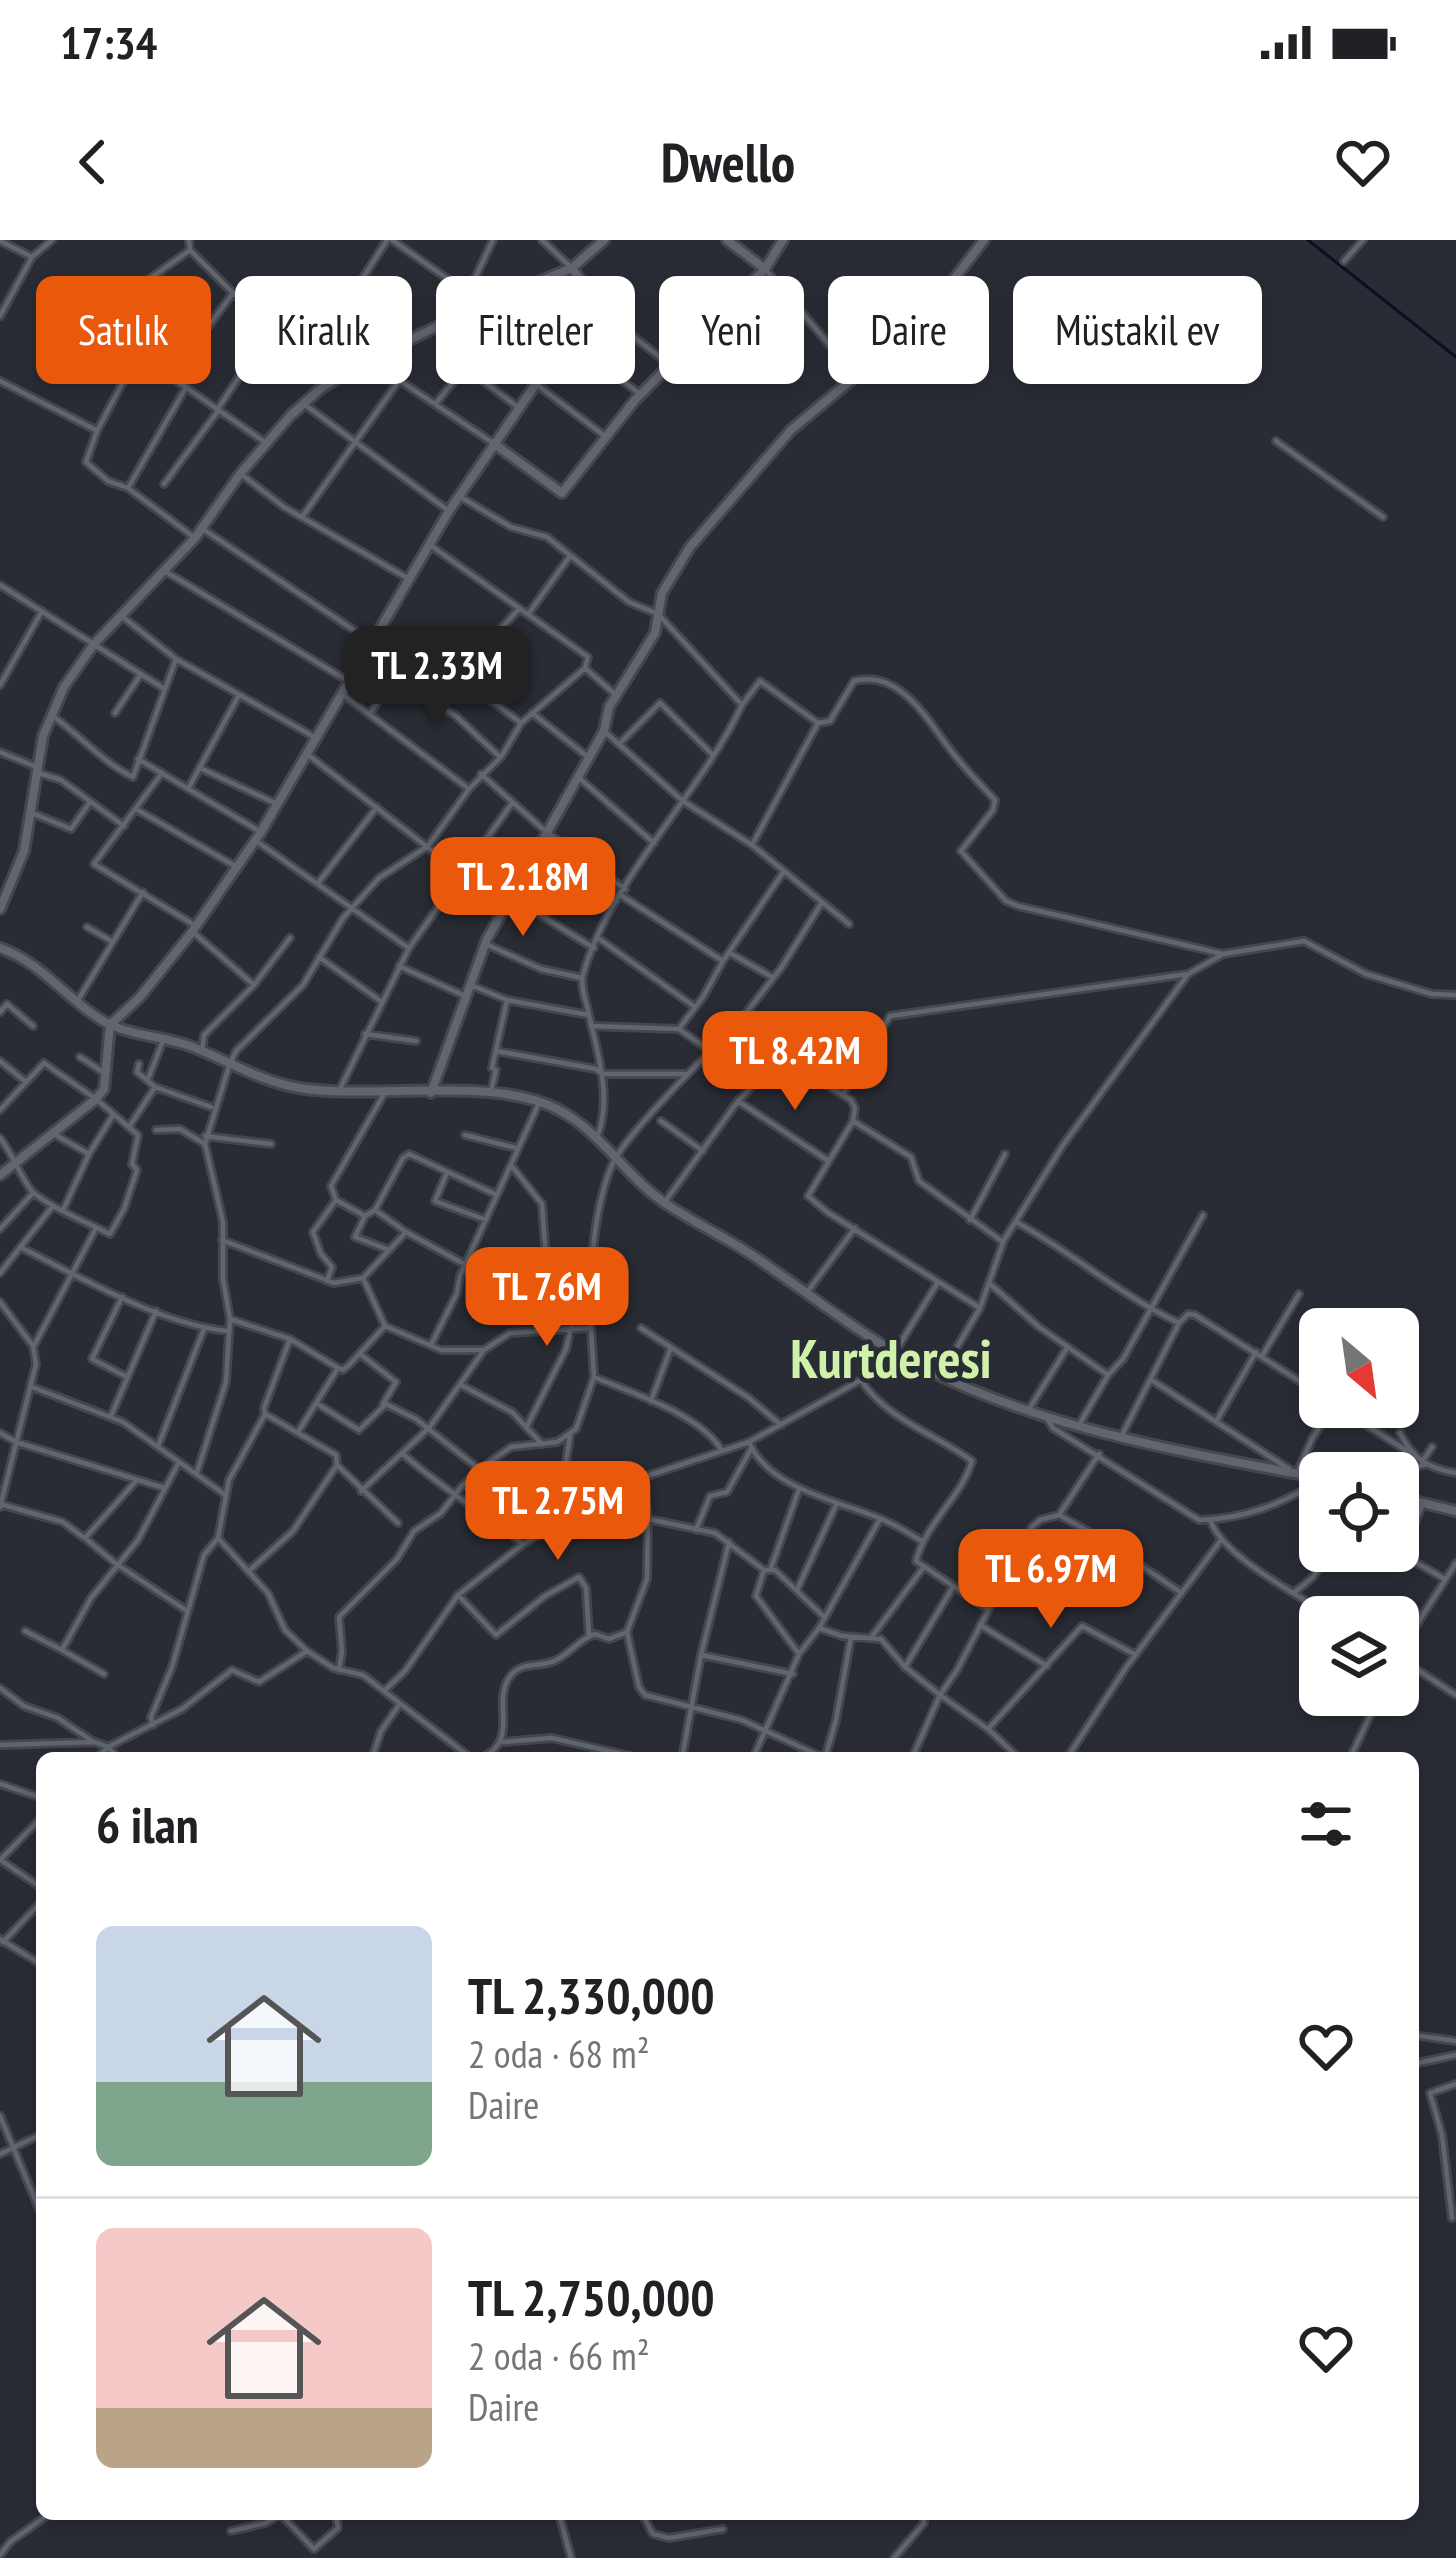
<!DOCTYPE html>
<html lang="tr">
<meta charset="utf-8">
<style>
body{margin:0;font-family:"PT Sans Narrow",sans-serif;background:#f2f2f2;color:#202124;height:100vh;display:flex;flex-direction:column;font-size:45px;white-space:nowrap}
*{box-sizing:border-box;margin:0}
p{font-size:39px;color:#757577}
.icon{flex:none;width:66px;height:66px;fill:none;stroke:currentColor;stroke-width:2;stroke-linecap:round;stroke-linejoin:round}
.map{position:relative;flex:1;overflow:hidden}
.panel{position:absolute;left:36px;top:1512px;width:1383px;height:768px;display:flex;flex-direction:column;background:#fff;border-radius:18px;box-shadow:0 6px 18px #0003}
.panel>*{flex:none}
.guide{position:absolute;left:36px;top:36px;width:1386px;height:108px;display:flex;gap:24px}
.needle{width:78px;rotate:151deg}
.fabs{position:absolute;left:1299px;top:1068px;display:grid;gap:24px}
.fabs a{display:grid;place-items:center;width:120px;height:120px;border-radius:18px;background:#fff;box-shadow:0 6px 18px #0003;font-size:60px}
.price{position:absolute;translate:-50% -102px;padding:0 27px;border-radius:24px;background:#ea580c;color:#fff;font-size:39px;line-height:78px;filter:drop-shadow(0 3px 6px #0008)}
.price::after{content:'';position:absolute;left:50%;top:72px;width:36px;height:27px;margin-left:-18px;background:inherit;clip-path:polygon(0 0,100% 0,50% 100%)}
.price.current{background:#222;color:#fff}
ul{padding:0;list-style:none}
li{display:flex;align-items:center;gap:36px;height:300px;padding:0 60px}
li+li{border-top:3px solid #e0e0e0}
li span{display:grid;place-items:center;flex:none;width:336px;height:240px;border-radius:18px;color:#555}
li>.icon{margin-inline-start:auto}
span .icon{width:144px;height:144px;fill:#fffc;stroke-width:1}
li b{font-size:51px}
h2{display:flex;justify-content:space-between;align-items:center;height:144px;padding:0 60px;font-size:51px}
.tag{padding:0 42px;border-radius:18px;background:#fff;box-shadow:0 6px 18px #0003;font-size:42px;line-height:108px}
.tag.current{background:#ea580c;color:#fff}
.status{display:flex;justify-content:space-between;align-items:center;height:84px;padding:0 60px;background:#fff;direction:ltr}
.status svg{height:33px;fill:currentColor}
header{display:flex;justify-content:space-between;align-items:center;height:156px;padding:0 60px;background:#fff;font-size:54px;font-weight:600}
.map>svg:first-child{display:block}
</style>
<div class="status"><b>17:34</b><svg viewBox="0 0 49 12"><path d="M0 12V9h3v3zM5 12V6h3v6zM10 12V3h3v9zM15 12V0h3v12zM26 1h20v11H26zM47 4h2v5h-2z"/></svg></div>
<header><svg class="icon" aria-label="back" viewBox="0 0 24 24"><path d="M15 5l-7 7 7 7"/></svg>Dwello<svg class="icon" aria-label="heart" viewBox="0 0 24 24"><path d="M12 20l-8-8c-3-5 5-10 8-4 3-6 11-1 8 4z"/></svg></header>
<div class="map">
<svg width="1456" height="2318" viewBox="0 0 1456 2318">
<rect width="100%" height="100%" fill="#292c34"/>
<g fill="none" stroke-linecap="round" stroke-linejoin="round">
<path stroke="#091025" stroke-width="3" d="M 1308,0 L 1456,117"/>
<defs>
<path id="street" d="M 189,0 L 190,10 L 233,53 L 277,80 L 323,101 L 356,126
M 392,0 L 468,53
M 542,0 L 572,28
M 0,1 L 32,17
M 190,10 L 131,52 L 101,96 L 106,106 L 171,137 L 266,203
M 1344,21 L 1363,0
M 765,29 L 855,135
M 575,52 L 669,124
M 472,66 L 468,53 L 493,0
M 0,76 L 32,17 L 52,0
M 560,93 L 640,154
M 323,101 L 387,0
M 369,120 L 493,203
M 134,121 L 97,191 L 86,222 L 108,241 L 128,248 L 195,298
M 466,128 L 519,168
M 172,136 L 233,53
M 0,141 L 96,190
M 536,144 L 606,197
M 436,163 L 503,81 L 493,63
M 304,164 L 449,271
M 217,170 L 277,80
M 1276,201 L 1383,277
M 241,234 L 284,267 L 409,339
M 164,244 L 218,171
M 128,248 L 185,149
M 459,256 L 511,287 L 547,297 L 629,362 L 658,374 L 742,465 C 701,553 608,642 583,735 C 580,747 586,760 588,771 C 597,810 613,859 597,897
M 302,277 L 400,139
M 203,289 L 373,403
M 430,305 L 588,417 L 585,428 L 616,455
M 163,330 L 348,441
M 0,345 L 163,448
M 529,373 L 570,316
M 123,377 L 176,419 L 316,498
M 384,388 L 463,439 L 521,483
M 458,435 L 519,369
M 0,445 L 42,371
M 341,453 L 469,549
M 742,465 L 760,441 L 818,483
M 115,473 L 141,434
M 370,473 L 394,439 L 456,476 L 500,517
M 532,473 L 588,517
M 54,477 C 82,497 102,522 133,537 L 176,419
M 604,491 L 683,561 L 752,605 L 818,483 L 830,481 L 854,441 C 903,428 931,487 956,517 C 968,532 982,546 995,560 L 993,570 L 961,611 L 1006,661 L 1018,666 L 1223,714 L 1304,701 L 1366,734 L 1432,754 L 1456,755
M 621,502 L 660,463 L 713,515
M 0,512 L 39,528
M 307,514 L 461,633 L 501,651 L 594,708
M 138,519 L 261,592
M 200,528 L 277,564
M 39,533 L 61,540 L 124,586
M 162,533 L 94,624 L 196,686
M 481,534 L 545,591 L 625,649
M 578,537 L 654,603
M 188,549 L 239,455
M 136,569 L 235,626
M 32,573 L 71,589 L 90,562
M 255,600 L 407,707
M 752,605 L 849,684
M 318,643 L 377,567
M 622,656 L 723,721 L 784,631
M 87,687 L 113,702
M 193,692 L 254,745 L 204,795 L 202,811
M 598,698 L 695,767
M 486,704 L 541,729 L 582,738
M 730,713 L 772,737
M 319,717 L 382,762
M 399,726 L 465,756
M 254,745 L 290,698
M 473,746 L 507,760 L 589,775
M 78,760 L 143,652
M 0,772 L 7,764 L 33,786
M 591,786 L 679,789
M 681,786 L 703,757 L 723,721
M 736,786 L 781,728 L 821,664
M 365,794 L 416,801
M 496,811 L 596,829 L 602,834 L 685,834
M 80,817 L 103,832
M 0,821 L 26,842
M 139,824 L 137,832 L 155,847
M 148,839 L 164,798
M 339,851 L 409,708 L 512,563
M 491,851 L 496,830 L 492,828 L 507,760
M 843,854 L 890,776 L 1188,734 L 1223,714
M 738,861 L 827,920
M 0,870 L 44,823 L 96,859 L 138,895 L 132,924 L 137,930 L 124,969 L 110,994 C 92,985 41,963 31,950 C 19,934 12,913 0,898
M 661,881 L 703,911
M 853,881 L 808,956 L 827,972 L 980,1068
M 129,887 L 155,847 L 211,867
M 156,890 L 180,889 L 205,904
M 52,893 L 89,914
M 465,895 L 516,908
M 205,896 L 271,904
M 511,925 L 542,964 L 551,1088
M 446,935 L 435,961 L 486,980
M 336,960 L 365,976 L 375,970 L 406,992
M 664,963 L 738,861 L 781,817 L 851,860 L 855,868 L 853,881 L 911,917 L 919,941 L 1003,1002
M 64,968 L 89,914 L 113,875
M 375,970 L 403,918 L 409,914 L 497,955
M 365,976 L 355,997 L 389,1010
M 970,980 L 1005,914
M 1016,982 C 1073,1013 1120,1055 1179,1083 L 1188,1074 L 1195,1075 L 1320,1154
M 0,989 L 33,953
M 222,1000 L 334,1043 L 363,1038 L 406,992 L 466,1025 L 549,1048
M 22,1008 C 82,1038 162,1085 228,1091
M 0,1033 L 52,967
M 363,1038 L 385,1086
M 327,1041 L 332,1027 L 321,1014 L 313,992 L 336,960 L 331,946 L 384,854
M 989,1043 L 1039,1087 L 1108,1135
M 808,1051 L 855,988
M 122,1057 L 92,1119 L 127,1137
M 0,1062 L 33,1106 L 36,1124 L 0,1267
M 230,1079 L 290,1099 L 338,1128
M 591,1085 C 588,1039 594,960 615,919 C 629,894 685,836 708,814 L 706,808 L 679,789
M 641,1088 L 749,1158 L 781,1185
M 35,1104 L 96,988
M 431,1105 L 457,1053 L 460,1036 L 539,863
M 895,1112 L 938,1042
M 360,1114 L 396,1142 L 383,1164
M 1262,1116 L 1299,1054
M 940,1136 L 980,1068 L 1004,1000 L 1063,905 L 1188,734
M 594,1137 C 632,1153 702,1175 722,1211
M 861,1140 C 887,1180 936,1194 972,1221 C 961,1258 926,1282 916,1321 L 986,1368
M 1153,1141 L 1289,1229
M 461,1145 L 512,1172 L 542,1204
M 32,1147 L 123,1182 L 224,1254
M 651,1161 L 670,1110
M 316,1163 L 359,1190 L 386,1164 L 416,1179 L 479,1229
M 1338,1167 L 1410,1213
M 1029,1169 L 1067,1108
M 265,1174 L 336,1215 L 337,1225 L 398,1283
M 111,1176 L 156,1071
M 1048,1180 L 1053,1188 L 1199,1280 C 1245,1279 1281,1264 1320,1241
M 1217,1180 L 1256,1112
M 1079,1185 L 1108,1135 L 1123,1119 L 1203,975
M 527,1186 L 566,1109 L 571,1088
M 298,1192 L 338,1128 L 343,1130 L 349,1125 L 385,1086 L 441,1110 L 484,1110
M 0,1193 L 16,1202 L 164,1248
M 1400,1193 C 1413,1219 1427,1228 1456,1233
M 1122,1195 L 1179,1083
M 749,1202 C 769,1251 846,1262 888,1282 C 900,1287 911,1295 922,1301
M 158,1206 L 204,1089
M 403,1214 C 441,1248 483,1272 523,1304
M 1422,1222 L 1432,1207
M 1298,1231 L 1312,1199 L 1332,1167
M 197,1232 L 226,1142 L 230,1079 L 223,1039 L 223,982 L 205,904 L 229,826 L 236,811 L 303,745 L 343,678 L 379,638 L 428,606 L 469,549 L 501,517 L 521,483 L 585,428
M 1389,1233 L 1424,1225
M 642,1236 L 648,1279 L 647,1339 L 627,1392 L 639,1447 L 645,1455 L 742,1480 L 824,1518
M 136,1241 L 85,1298 L 115,1323 L 187,1371
M 0,1264 L 63,1282 L 83,1297
M 1059,1275 L 1102,1299 L 1180,1352
M 562,1278 L 560,1264 L 570,1195
M 648,1279 L 715,1293 L 764,1330 L 775,1330 L 824,1377
M 1211,1282 C 1225,1318 1298,1354 1331,1377
M 696,1290 L 710,1256 L 727,1252 L 751,1209
M 218,1298 L 268,1353 L 285,1390 L 307,1411 L 333,1428 L 363,1435 L 471,1518
M 1396,1311 L 1443,1338
M 1401,1314 L 1423,1264
M 771,1328 L 799,1249
M 250,1330 L 293,1291 L 337,1225
M 764,1330 L 756,1356 L 799,1414
M 797,1350 L 836,1265
M 1295,1352 L 1313,1337 L 1331,1311
M 459,1356 L 496,1395 L 545,1356 L 579,1337 L 586,1348 L 589,1396
M 980,1385 L 1047,1426
M 819,1388 L 842,1396 L 881,1399 L 905,1427 L 940,1455 L 912,1518
M 25,1391 L 62,1410
M 873,1395 L 923,1328
M 1398,1414 L 1456,1323
M 701,1415 L 793,1434
M 1398,1417 L 1456,1455
M 905,1427 L 953,1347
M 339,1430 L 342,1411 L 339,1377 L 397,1319 L 414,1291 L 441,1273 L 462,1246 L 491,1221 L 511,1207 L 557,1202 L 576,1189 L 594,1137 L 591,1088 L 510,1093 L 484,1110 L 429,1188 L 361,1251
M 104,1434 L 62,1410 L 91,1358 L 138,1300 L 178,1224
M 0,1448 L 24,1466 L 58,1478 L 92,1501
M 385,1450 L 405,1431 L 458,1355 L 523,1304 L 626,1243 L 749,1202 L 861,1140 L 897,1116
M 153,1485 L 151,1477 L 172,1427 L 204,1315 L 218,1298 L 229,1240 L 265,1174 L 264,1168 L 290,1099
M 988,1489 L 1082,1386 L 1136,1415
M 503,1502 L 552,1498 L 639,1518
M 0,1505 L 95,1502 L 108,1507 L 182,1469 L 232,1430 L 259,1442 L 307,1411
M 97,1518 L 108,1507 L 118,1518
M 372,1518 L 381,1491 L 399,1465
M 482,1518 C 522,1498 489,1460 512,1434 C 524,1421 541,1428 556,1420 C 571,1413 579,1399 595,1394 L 609,1399 L 627,1392
M 682,1518 L 701,1415 L 729,1302
M 753,1518 L 799,1414 L 819,1388 L 880,1279
M 825,1518 L 836,1480 L 851,1397
M 1019,1518 L 988,1489 L 940,1455 L 957,1430 L 1032,1287 L 1040,1280 L 1059,1275 L 1099,1214
M 1067,1518 L 1125,1429 L 1221,1300
M 1350,1518 L 1380,1455
M 0,1544 L 42,1558
M 0,1620 L 42,1577
M 2,1621 L 42,1648
M 0,1699 L 42,1725
M 3,1702 L 42,1661
M 1413,1795 L 1456,1801
M 1413,1824 L 1456,1815
M 0,1876 L 42,1976
M 0,1914 L 42,1894
M 1452,1978 L 1442,1895 L 1430,1853 L 1456,1844
M 559,2274 L 571,2318
M 642,2274 L 653,2294 L 669,2298 L 723,2289
M 281,2275 L 314,2309 L 338,2288 L 336,2274
M 231,2291 L 266,2283 L 281,2274
M 0,2315 L 10,2302 L 49,2274
M 894,2318 L 924,2283 L 923,2274"/>
<path id="secondary" d="M 727,0 L 765,29
M 493,203 L 562,253 L 635,160 L 765,29 L 783,0
M 0,669 L 24,611 L 43,496 L 64,447 L 94,404 L 195,298 L 240,234 L 290,176 L 320,149 L 356,126 L 473,69 L 572,28 L 604,0
M 0,708 C 44,723 73,767 111,785 C 135,796 165,797 190,806 C 227,820 259,841 299,848 C 375,860 495,835 559,870 C 603,893 627,939 668,965 C 698,985 731,1000 761,1021 C 815,1058 868,1101 928,1130 C 1049,1190 1188,1213 1320,1238
M 431,853 L 487,699 L 604,491 L 609,467 L 655,393 L 662,353 L 690,307 L 791,190 L 856,136 L 908,99 L 984,0
M 0,935 L 96,859 L 104,849 L 110,785 L 140,757 L 192,692 L 261,592 L 449,271 L 546,129 L 579,38 L 572,28
M 1398,1257 L 1456,1271"/>
</defs>
<use href="#street" stroke="#45474f" stroke-width="10"/>
<use href="#secondary" stroke="#45474f" stroke-width="14"/>
<use href="#street" stroke="#61656e" stroke-width="4.5"/>
<use href="#secondary" stroke="#61656e" stroke-width="8"/>
</g>
<g text-anchor="middle" dominant-baseline="central" stroke-width="9" stroke-linejoin="round" paint-order="stroke">
<g font-size="54" font-weight="bold" fill="#cff1a9" stroke="#292c34">
<text x="891" y="1118">Kurtderesi</text>
</g>
</g>
</svg>
<div class="fabs">
<a><svg class="needle" viewBox="-14 -14 28 28"><path d="M0-13l5 13h-10z" fill="#e53935"/><path d="M0 13l5-13h-10z" fill="#757577"/></svg></a>
<a><svg class="icon" aria-label="locate" viewBox="0 0 24 24"><circle cx="12" cy="12" r="6"/><path d="M12 2v4M12 18v4M2 12h4M18 12h4"/></svg></a>
<a><svg class="icon" aria-label="layers" viewBox="0 0 24 24"><path d="M12 4l9 5-9 5-9-5zM3 14l9 5 9-5"/></svg></a>
</div>
<b class="price current" style="left:437px;top:488px">TL 2.33M</b>
<b class="price" style="left:523px;top:699px">TL 2.18M</b>
<b class="price" style="left:795px;top:873px">TL 8.42M</b>
<b class="price" style="left:547px;top:1109px">TL 7.6M</b>
<b class="price" style="left:558px;top:1323px">TL 2.75M</b>
<b class="price" style="left:1051px;top:1391px">TL 6.97M</b>
<div class="guide">
<a class="tag current">Satılık</a>
<a class="tag">Kiralık</a>
<a class="tag">Filtreler</a>
<a class="tag">Yeni</a>
<a class="tag">Daire</a>
<a class="tag">Müstakil ev</a>
</div>
<section class="panel">
<h2>6 ilan<svg class="icon" aria-label="filters" viewBox="0 0 24 24"><path d="M4 7h16M4 17h16"/><circle cx="9" cy="7" r="2"/><circle cx="15" cy="17" r="2"/></svg></h2>
<ul>
<li><span style="background:linear-gradient(#c9d6e8 65%,#7fa58c 0)"><svg class="icon" aria-label="home" viewBox="0 0 24 24"><path d="M3 11l9-7 9 7M6 9v11h12V9"/></svg></span><div><b>TL 2,330,000</b><p>2 oda · 68 m²</p><p>Daire</p></div><svg class="icon" aria-label="heart" viewBox="0 0 24 24"><path d="M12 20l-8-8c-3-5 5-10 8-4 3-6 11-1 8 4z"/></svg></li>
<li><span style="background:linear-gradient(#f6c9c9 75%,#b9a48a 0)"><svg class="icon" aria-label="home" viewBox="0 0 24 24"><path d="M3 11l9-7 9 7M6 9v11h12V9"/></svg></span><div><b>TL 2,750,000</b><p>2 oda · 66 m²</p><p>Daire</p></div><svg class="icon" aria-label="heart" viewBox="0 0 24 24"><path d="M12 20l-8-8c-3-5 5-10 8-4 3-6 11-1 8 4z"/></svg></li>
</ul>
</section>
</div>
